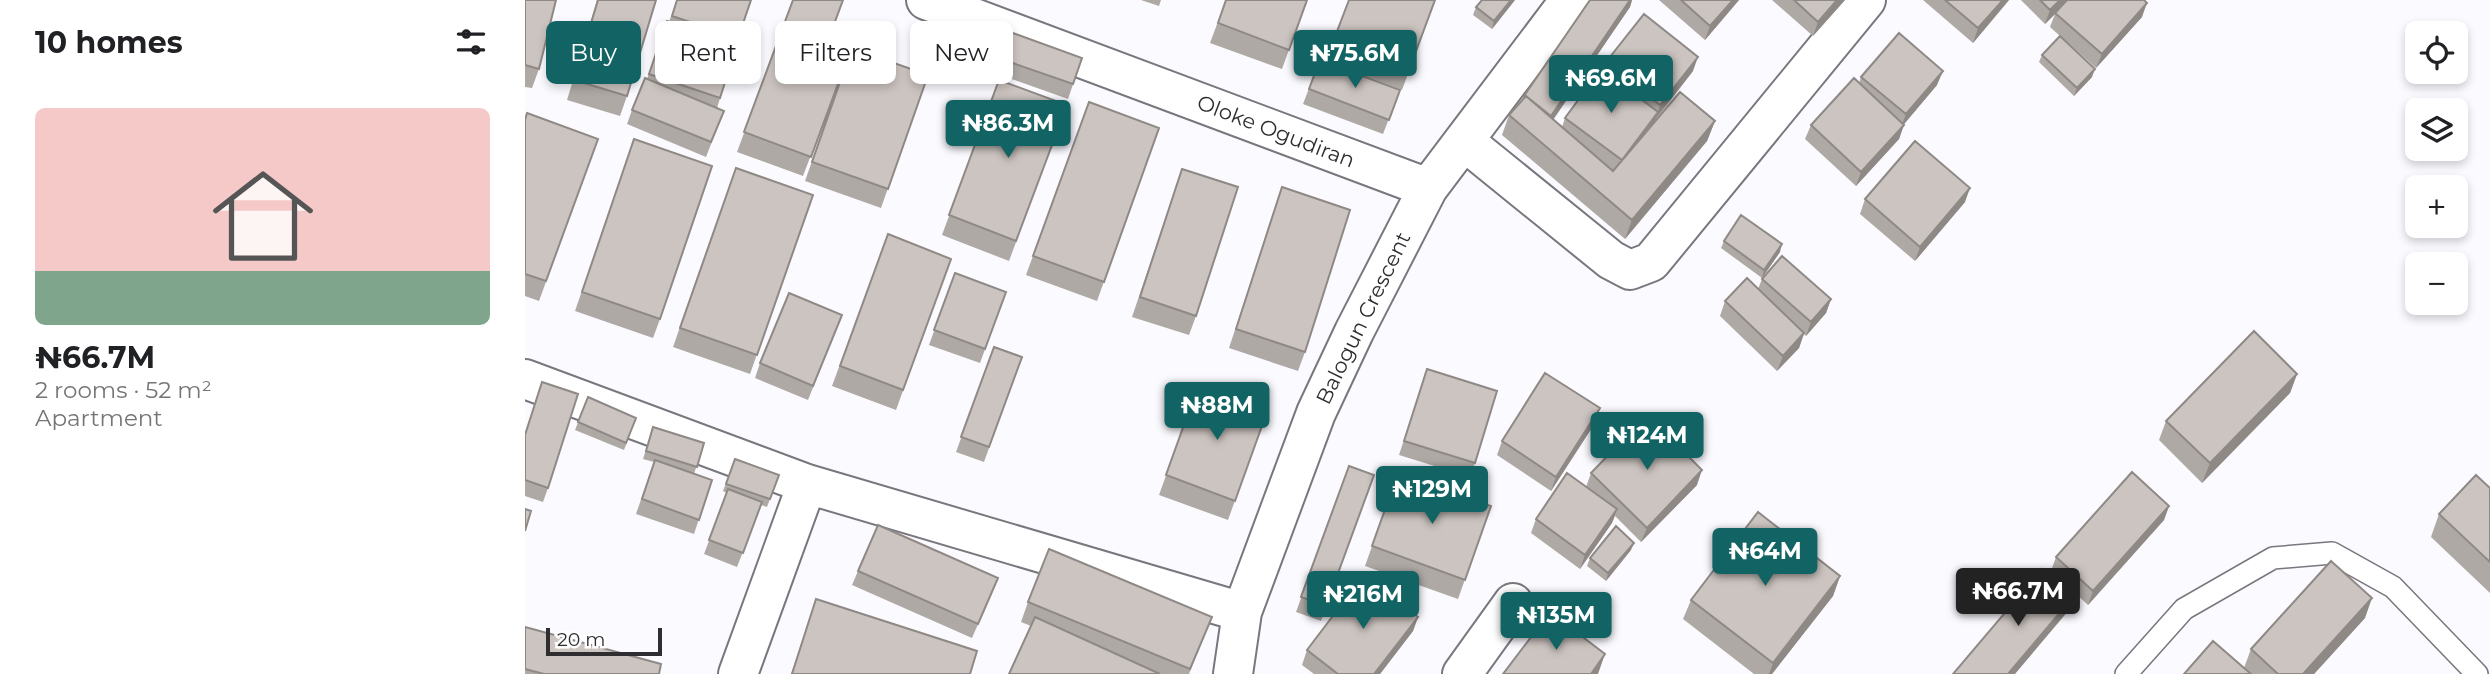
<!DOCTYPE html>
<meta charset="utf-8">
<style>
body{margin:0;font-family:Montserrat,sans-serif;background:#f6f6f6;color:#202124;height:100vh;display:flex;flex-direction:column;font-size:26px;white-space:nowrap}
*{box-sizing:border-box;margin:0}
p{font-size:23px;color:#757577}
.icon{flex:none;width:38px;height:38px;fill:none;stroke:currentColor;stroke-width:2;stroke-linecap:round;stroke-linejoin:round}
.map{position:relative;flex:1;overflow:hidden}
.drawer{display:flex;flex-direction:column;background:#fff;width:525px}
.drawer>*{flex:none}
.banner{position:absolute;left:21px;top:21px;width:665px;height:63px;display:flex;gap:14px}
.tools{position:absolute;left:1880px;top:21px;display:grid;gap:14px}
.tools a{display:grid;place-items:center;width:63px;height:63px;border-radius:10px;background:#fff;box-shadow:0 4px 10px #0003;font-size:35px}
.scale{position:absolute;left:21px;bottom:18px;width:116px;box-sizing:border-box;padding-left:7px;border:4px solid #2e2d30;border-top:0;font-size:19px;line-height:24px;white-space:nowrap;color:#2e2d30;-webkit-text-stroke:5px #fff;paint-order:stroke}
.price{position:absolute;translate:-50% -60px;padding:0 16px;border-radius:7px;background:#126363;color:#fff;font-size:23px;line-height:46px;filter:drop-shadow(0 2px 4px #0008)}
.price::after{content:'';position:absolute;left:50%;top:42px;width:21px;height:16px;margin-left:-10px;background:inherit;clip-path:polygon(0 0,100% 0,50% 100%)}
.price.active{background:#222;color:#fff}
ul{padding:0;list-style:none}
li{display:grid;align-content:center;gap:14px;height:371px;padding:0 35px}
li span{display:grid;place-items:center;height:217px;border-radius:10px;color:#555}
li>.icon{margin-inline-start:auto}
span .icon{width:126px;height:126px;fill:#fffc;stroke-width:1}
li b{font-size:30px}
h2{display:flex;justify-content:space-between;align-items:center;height:84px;padding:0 35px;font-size:30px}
.tag{padding:0 24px;border-radius:10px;background:#fff;box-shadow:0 4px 10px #0003;font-size:24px;line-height:63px}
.tag.active{background:#126363;color:#fff}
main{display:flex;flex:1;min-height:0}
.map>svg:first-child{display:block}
</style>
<main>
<section class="drawer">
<h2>10 homes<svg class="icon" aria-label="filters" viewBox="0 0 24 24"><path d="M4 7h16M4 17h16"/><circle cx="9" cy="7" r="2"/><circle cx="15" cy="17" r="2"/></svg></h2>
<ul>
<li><span style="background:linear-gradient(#f6c9c9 75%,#7fa58c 0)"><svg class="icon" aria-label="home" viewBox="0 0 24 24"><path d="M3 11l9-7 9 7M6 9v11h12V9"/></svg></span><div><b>₦66.7M</b><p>2 rooms · 52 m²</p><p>Apartment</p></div></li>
</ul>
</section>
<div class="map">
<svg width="1965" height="674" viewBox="0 0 1965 674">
<rect width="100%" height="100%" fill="#fbfaff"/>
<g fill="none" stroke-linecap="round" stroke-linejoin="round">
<defs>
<path id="lane" d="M 1601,674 L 1659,609 L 1748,558 L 1807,553 L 1868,587 L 1952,674"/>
<path id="street" d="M 401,0 L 903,188
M 939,141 L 1086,260 L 1105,270 L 1126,262 L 1341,0
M 0,379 L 282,484 L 717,612
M 213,674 L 282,484
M 708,674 L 717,612 L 791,413 L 829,332 L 903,188 L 1045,0
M 937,674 L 988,603"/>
</defs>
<use href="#lane" stroke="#79777e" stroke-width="24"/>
<use href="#street" stroke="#79777e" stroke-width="42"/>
<use href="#lane" stroke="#fff" stroke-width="21"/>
<use href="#street" stroke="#fff" stroke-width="38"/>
</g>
<path fill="#afa9a5" d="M 0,0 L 14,69 L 7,88 L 0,87 Z
M 72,0 L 131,0 L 102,96 L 95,116 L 42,100 Z
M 152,0 L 226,0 L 192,108 L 199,111 L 181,157 L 102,124 L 107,110 L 122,79 L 142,21 L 144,22 Z
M 268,0 L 291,73 L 314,81 L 278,176 L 212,152 Z
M 616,0 L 636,0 L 634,6 Z
M 701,0 L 782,0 L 757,69 L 685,43 Z
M 824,0 L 910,0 L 877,90 L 801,61 Z
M 990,0 L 967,29 L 948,15 L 951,7 Z
M 1065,0 L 1107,0 L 1105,7 L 1028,120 L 1037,127 L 1040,118 L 1078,70 L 1081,62 L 1168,71 L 1130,121 L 1190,121 L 1182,141 L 1100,239 L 977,135 L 984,115 L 997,100 L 999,96 Z
M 1134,0 L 1214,0 L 1180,40 Z
M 1247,0 L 1320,0 L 1288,36 Z
M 1398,0 L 1484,0 L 1448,43 Z
M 1496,0 L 1619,0 L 1617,17 L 1571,68 L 1538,38 L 1567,77 L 1549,96 L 1514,62 L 1517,55 L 1535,36 L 1525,27 L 1530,14 L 1520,24 Z
M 427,23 L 453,33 L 437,74 L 412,64 Z
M 485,32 L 557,58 L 543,99 L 470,73 Z
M 327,48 L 403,75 L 356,208 L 280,181 Z
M 795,60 L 875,90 L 858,134 L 778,104 Z
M 1336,77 L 1412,85 L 1379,124 L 1374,139 L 1331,186 L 1280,139 L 1286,125 L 1334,83 Z
M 474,80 L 542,105 L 484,261 L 417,235 Z
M 564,102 L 634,128 L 572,301 L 501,275 Z
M 0,120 L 73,139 L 14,301 L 0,296 Z
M 102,159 L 135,319 L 128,338 L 50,311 Z
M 211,168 L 288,195 L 225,374 L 148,347 Z
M 657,169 L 671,316 L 664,335 L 607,317 Z
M 757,187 L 780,352 L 773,371 L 704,348 Z
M 1340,199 L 1440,202 L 1390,261 L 1335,214 Z
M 363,234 L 426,259 L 371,410 L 307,386 Z
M 1199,241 L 1255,252 L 1237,278 L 1196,248 Z
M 430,273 L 481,292 L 455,363 L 404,345 Z
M 1237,279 L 1306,299 L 1301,313 L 1281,336 L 1279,334 L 1274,348 L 1252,371 L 1195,316 L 1200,301 L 1233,289 Z
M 317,315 L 283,400 L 230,378 L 235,363 Z
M 469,347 L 497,357 L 459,462 L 431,452 Z
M 902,369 L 950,463 L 945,477 L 874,455 Z
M 1772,374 L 1765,393 L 1677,483 L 1634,440 L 1641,421 Z
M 17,382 L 23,488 L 18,502 L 0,496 L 0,433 Z
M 674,383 L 743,409 L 703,520 L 634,495 Z
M 63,397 L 111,418 L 99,450 L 50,430 Z
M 1075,408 L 1070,423 L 1026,491 L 972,455 L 977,441 Z
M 128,427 L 179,443 L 169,474 L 187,480 L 169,534 L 111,514 L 129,462 L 118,459 Z
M 210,459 L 254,475 L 242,507 L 236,505 L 212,567 L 179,554 L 202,493 L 198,491 Z
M 824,466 L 849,475 L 796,621 L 771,612 Z
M 873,473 L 966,506 L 933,599 L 840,566 Z
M 1066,473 L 1172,485 L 1116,542 L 1090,516 L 1087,523 L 1055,569 L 1006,533 L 1011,519 L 1061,487 Z
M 1965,488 L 1965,593 L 1906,537 L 1914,514 Z
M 1644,506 L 1639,520 L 1563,605 L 1526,571 L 1531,557 Z
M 1106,550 L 1081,581 L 1062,566 L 1065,558 Z
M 333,571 L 467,592 L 447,638 L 327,585 Z
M 1315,576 L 1308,596 L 1247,674 L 1229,674 L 1158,619 L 1166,600 Z
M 291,599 L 445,674 L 266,674 Z
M 503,602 L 687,617 L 664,674 L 484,674 L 506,626 L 496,622 Z
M 893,617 L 888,631 L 855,674 L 789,674 L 777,665 L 782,650 Z
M 1840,618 L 1789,674 L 1659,674 L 1719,668 L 1726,649 Z
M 0,627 L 134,674 L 0,674 Z"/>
<path fill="#8f8986" d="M 986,0 L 990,0 L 967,29 L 969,21 Z
M 1105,0 L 1107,0 L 1105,7 L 1021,130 L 1026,116 Z
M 1208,0 L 1214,0 L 1180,40 L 1185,26 Z
M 1312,0 L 1320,0 L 1288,36 L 1293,22 Z
M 1478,0 L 1484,0 L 1448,43 L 1453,28 Z
M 1535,0 L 1544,0 L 1520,24 L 1525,10 Z
M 1622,3 L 1617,17 L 1571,68 L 1577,54 Z
M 1173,57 L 1168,71 L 1131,118 L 1128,126 L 1098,161 L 1132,114 L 1135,105 Z
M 1570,69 L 1567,77 L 1549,96 L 1552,88 Z
M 1418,71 L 1412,85 L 1375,129 L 1381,114 Z
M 1190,121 L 1182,141 L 1100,239 L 1107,220 Z
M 1379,125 L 1374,139 L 1331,186 L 1336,172 Z
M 1445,188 L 1440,202 L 1390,261 L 1395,247 Z
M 1257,244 L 1255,252 L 1237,278 L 1239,270 Z
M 1306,299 L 1301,313 L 1281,336 L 1286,322 Z
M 1279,333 L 1274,348 L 1252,371 L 1258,356 Z
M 1772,374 L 1765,393 L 1677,483 L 1685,463 Z
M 1075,408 L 1070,423 L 1026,491 L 1031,477 Z
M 1177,470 L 1172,485 L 1116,542 L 1122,528 Z
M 1644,506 L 1639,520 L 1563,605 L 1568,591 Z
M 1092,509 L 1087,523 L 1055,569 L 1060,555 Z
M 1109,543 L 1106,550 L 1081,581 L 1083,573 Z
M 1315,576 L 1308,596 L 1247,674 L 1244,674 L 1248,663 Z
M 1549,596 L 1544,610 L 1490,674 L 1483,674 Z
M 1847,598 L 1840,618 L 1789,674 L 1778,674 Z
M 893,617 L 888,631 L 855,674 L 849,674 Z
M 1080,654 L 1073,674 L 1066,674 Z"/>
<path fill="#ccc4c0" stroke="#8f8986" stroke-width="2" d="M 0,0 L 31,0 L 14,69 L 0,65 Z
M 73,0 L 131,0 L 102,96 L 49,80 Z
M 152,0 L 226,0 L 213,38 L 147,16 Z
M 268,0 L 318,0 L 291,73 L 314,81 L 286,157 L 219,132 Z
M 701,0 L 782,0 L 764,50 L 693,23 Z
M 824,0 L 910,0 L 884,70 L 808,42 Z
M 957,0 L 986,0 L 969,21 L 951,7 Z
M 1065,0 L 1105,0 L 1026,116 L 1001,96 L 999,96 Z
M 1156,0 L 1208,0 L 1185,26 Z
M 1269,0 L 1312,0 L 1293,22 Z
M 1420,0 L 1478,0 L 1453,28 Z
M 1515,0 L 1535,0 L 1525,10 Z
M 1542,0 L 1619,0 L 1622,3 L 1577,54 L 1530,13 Z
M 1119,14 L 1173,57 L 1135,105 L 1081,62 Z
M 142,21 L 212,45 L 195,98 L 124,74 Z
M 427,23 L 453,33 L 440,66 L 414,57 Z
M 485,32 L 557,58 L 548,84 L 476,59 Z
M 1374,33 L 1418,71 L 1381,114 L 1336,77 Z
M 1535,36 L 1570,69 L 1552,88 L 1517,55 Z
M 327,48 L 403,75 L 363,189 L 287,162 Z
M 795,60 L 875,90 L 864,120 L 784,89 Z
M 1076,69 L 1133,112 L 1097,160 L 1040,118 Z
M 120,78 L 199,111 L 186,142 L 107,110 Z
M 1329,78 L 1379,125 L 1336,172 L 1286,125 Z
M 474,80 L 542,105 L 491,241 L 424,215 Z
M 1155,92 L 1190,121 L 1107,220 L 984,115 L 1001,96 L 1088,171 Z
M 564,102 L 634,128 L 579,282 L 508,256 Z
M 2,113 L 73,139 L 21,281 L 0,274 L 0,120 Z
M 109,139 L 187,166 L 135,319 L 57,292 Z
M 1390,141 L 1445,188 L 1395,247 L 1340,199 Z
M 211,168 L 288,195 L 232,355 L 155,328 Z
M 657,169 L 713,187 L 671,316 L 615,297 Z
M 757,187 L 825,210 L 780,352 L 711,329 Z
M 1216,215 L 1257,244 L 1239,270 L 1199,241 Z
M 363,234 L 426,259 L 378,390 L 315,366 Z
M 1257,256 L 1306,299 L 1286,322 L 1237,279 Z
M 430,273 L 481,292 L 460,349 L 409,330 Z
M 1222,278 L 1279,333 L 1258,356 L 1200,301 Z
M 264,293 L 317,315 L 288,386 L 235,363 Z
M 1729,331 L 1772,374 L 1685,463 L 1641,421 Z
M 469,347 L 497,357 L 464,447 L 436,437 Z
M 902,369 L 972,391 L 950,463 L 879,441 Z
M 1020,373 L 1075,408 L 1031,477 L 977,441 Z
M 17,382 L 53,394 L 23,488 L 0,480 L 0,435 Z
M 674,383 L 743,409 L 710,501 L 641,475 Z
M 63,397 L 111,418 L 101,443 L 53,422 Z
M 1122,415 L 1177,470 L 1122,528 L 1066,473 Z
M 128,427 L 179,443 L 172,467 L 121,451 Z
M 210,459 L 254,475 L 245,499 L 201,484 Z
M 130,460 L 187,480 L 174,520 L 117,499 Z
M 824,466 L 849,475 L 801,606 L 776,597 Z
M 1607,472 L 1644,506 L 1568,591 L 1531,557 Z
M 873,473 L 966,506 L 940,580 L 847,546 Z
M 1042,473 L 1092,509 L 1060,555 L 1011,519 Z
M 1951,475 L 1965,488 L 1965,562 L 1914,514 Z
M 203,489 L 237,502 L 218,553 L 184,540 Z
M 0,509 L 6,511 L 0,531 Z
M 1233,512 L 1315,576 L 1248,663 L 1166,600 Z
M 353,525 L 473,578 L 453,624 L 333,571 Z
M 1091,526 L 1109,543 L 1083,573 L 1065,558 Z
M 524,549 L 687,617 L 665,669 L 503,602 Z
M 1806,561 L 1847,598 L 1778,674 L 1753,674 L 1726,649 Z
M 1517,569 L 1549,596 L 1483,674 L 1428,674 Z
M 839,575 L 893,617 L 849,674 L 813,674 L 782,650 Z
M 291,599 L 452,651 L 445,674 L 267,674 Z
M 1025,612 L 1080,654 L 1066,674 L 978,674 Z
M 510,617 L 635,674 L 484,674 Z
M 0,627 L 136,664 L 134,674 L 19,674 L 0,669 Z
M 1688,641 L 1726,674 L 1659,674 Z"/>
<g text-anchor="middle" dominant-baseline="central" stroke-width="6" stroke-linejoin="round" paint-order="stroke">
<g font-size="21" fill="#2e2d30" stroke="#fff">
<text transform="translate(751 131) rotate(21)">Oloke Ogudiran</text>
<text transform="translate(838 318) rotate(-64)">Balogun Crescent</text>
</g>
</g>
</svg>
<div class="tools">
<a><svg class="icon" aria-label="locate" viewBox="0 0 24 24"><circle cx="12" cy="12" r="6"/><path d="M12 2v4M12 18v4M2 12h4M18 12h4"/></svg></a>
<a><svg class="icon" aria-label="layers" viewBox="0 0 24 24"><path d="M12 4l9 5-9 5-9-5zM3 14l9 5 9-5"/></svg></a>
<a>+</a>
<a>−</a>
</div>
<div class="scale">20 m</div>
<b class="price" style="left:830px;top:90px">₦75.6M</b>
<b class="price" style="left:1086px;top:115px">₦69.6M</b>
<b class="price" style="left:483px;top:160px">₦86.3M</b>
<b class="price" style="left:692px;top:442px">₦88M</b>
<b class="price" style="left:1122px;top:472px">₦124M</b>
<b class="price" style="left:907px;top:526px">₦129M</b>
<b class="price" style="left:1240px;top:588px">₦64M</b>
<b class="price active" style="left:1493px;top:628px">₦66.7M</b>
<b class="price" style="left:838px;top:631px">₦216M</b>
<b class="price" style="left:1031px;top:652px">₦135M</b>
<div class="banner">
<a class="tag active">Buy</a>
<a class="tag">Rent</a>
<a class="tag">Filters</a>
<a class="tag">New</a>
</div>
</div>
</main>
